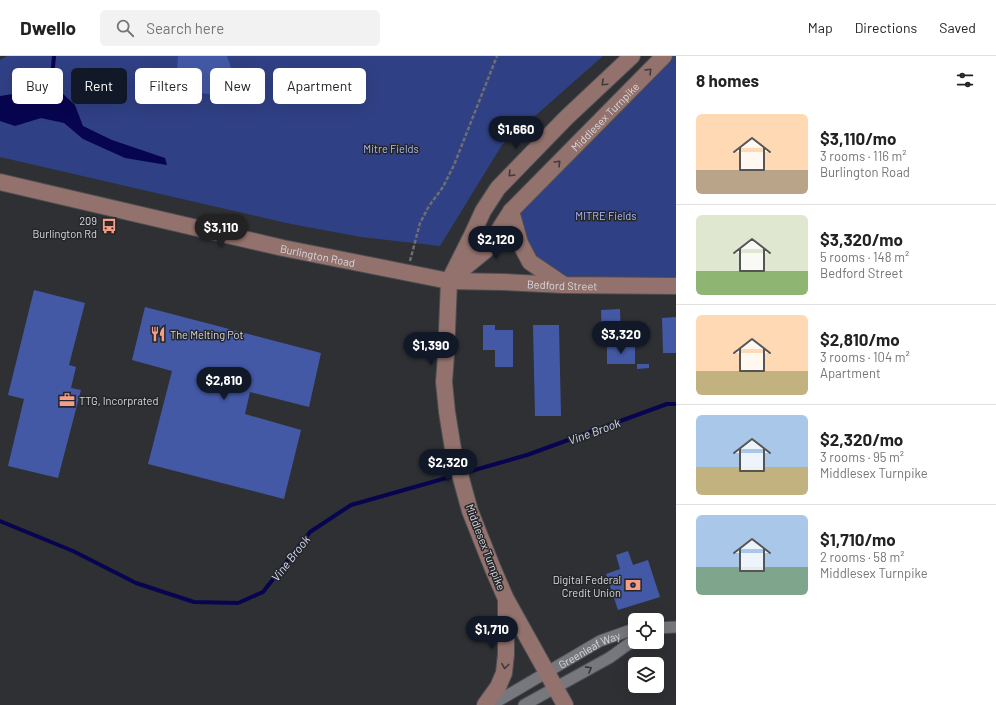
<!DOCTYPE html>
<meta charset="utf-8">
<style>
body{margin:0;font-family:Barlow,sans-serif;background:#f2f2f2;color:#222;height:100vh;display:flex;flex-direction:column;font-size:15px;white-space:nowrap}
*{box-sizing:border-box;margin:0}
p{font-size:13px;color:#767676}
.icon{flex:none;width:22px;height:22px;fill:none;stroke:currentColor;stroke-width:2;stroke-linecap:round;stroke-linejoin:round}
.map{position:relative;flex:1;overflow:hidden}
.sheet{display:flex;flex-direction:column;background:#fff;width:320px}
.sheet>*{flex:none}
.top-card{position:absolute;left:12px;top:12px;width:380px;height:36px;display:flex;gap:8px}
.tools{position:absolute;left:628px;top:557px;display:grid;gap:8px}
.tools a{display:grid;place-items:center;width:36px;height:36px;border-radius:6px;background:#fff;box-shadow:0 4px 16px #0002;font-size:20px}
.price{position:absolute;translate:-50% -34px;padding:0 9px;border-radius:14px;background:#111827;color:#fff;font-size:13px;line-height:26px;filter:drop-shadow(0 1px 2px #0008)}
.price::after{content:'';position:absolute;left:50%;top:24px;width:12px;height:9px;margin-left:-6px;background:inherit;clip-path:polygon(0 0,100% 0,50% 100%)}
.price.on{background:#222;color:#fff}
ul{padding:0;list-style:none}
li{display:flex;align-items:center;gap:12px;height:100px;padding:0 20px}
li+li{border-top:1px solid #e0e0e0}
li span{display:grid;place-items:center;flex:none;width:112px;height:80px;border-radius:6px;color:#555}
li>.icon{margin-inline-start:auto}
span .icon{width:48px;height:48px;fill:#fffc;stroke-width:1}
li b{font-size:17px}
h2{display:flex;justify-content:space-between;align-items:center;height:48px;padding:0 20px;font-size:17px}
.pill{padding:0 14px;border-radius:6px;background:#fff;box-shadow:0 4px 16px #0002;font-size:14px;line-height:36px}
.pill.on{background:#111827;color:#fff}
header{display:flex;align-items:center;gap:24px;box-sizing:border-box;height:56px;padding:0 20px;background:#fff;border-bottom:1px solid #e0e0e0}
header strong{font-size:19px}
nav{display:flex;gap:22px;margin-inline-start:auto;font-size:14px}
.search{width:280px;height:36px;background:#f2f2f2;display:flex;align-items:center;gap:10px;box-sizing:border-box;padding:0 14px;border-radius:6px;color:#767676;font-size:15px}
main{display:flex;flex:1;min-height:0}
.map>svg:first-child{display:block}
</style>
<header>
<strong>Dwello</strong>
<div class="search"><svg class="icon" aria-label="search" viewBox="0 0 24 24"><circle cx="10" cy="10" r="6"/><path d="M15 15l6 6"/></svg>Search here</div>
<nav><a>Map</a><a>Directions</a><a>Saved</a></nav>
</header>
<main>
<div class="map">
<svg width="676" height="649" viewBox="0 0 676 649">
<rect width="100%" height="100%" fill="#2e3034"/>
<path fill="#304084" d="M 7,0 L 603,0 L 502,89 L 440,190 L 361,181 L 291,168 L 0,101 L 0,4 Z
M 664,0 L 676,0 L 676,230 L 564,229 L 530,206 L 511,155 Z"/>
<path fill="#080550" d="M 51,27 L 75,49 L 83,70 L 112,84 L 165,102 L 167,109 L 125,102 L 83,83 L 64,67 L 41,62 L 15,70 L 0,65 L 0,40 L 40,34 Z"/>
<g fill="none" stroke-linecap="round" stroke-linejoin="round">
<path stroke="#080550" stroke-width="4" d="M 51,31 L 54,0
M 464,417 L 527,399 L 667,348 L 676,348
M 0,465 L 73,495 L 136,527 L 194,546 L 238,547 L 263,536 L 310,476 L 351,449 L 457,419"/>
</g>
<path fill="#4459a6" d="M 178,0 L 227,0 L 233,18 L 227,41 L 176,33 Z
M 34,234 L 85,247 L 69,309 L 76,311 L 71,332 L 81,334 L 58,422 L 8,410 L 24,343 L 8,339 Z
M 145,251 L 321,297 L 309,351 L 250,336 L 245,358 L 301,374 L 284,443 L 148,408 L 172,315 L 132,304 Z
M 620,253 L 621,287 L 602,287 L 601,254 Z
M 676,261 L 676,297 L 663,297 L 662,262 Z
M 483,269 L 495,269 L 495,274 L 513,274 L 513,311 L 495,311 L 495,294 L 483,294 Z
M 533,269 L 559,269 L 561,360 L 535,360 Z
M 607,290 L 635,290 L 635,308 L 607,308 Z
M 637,308 L 649,308 L 649,312 L 637,313 Z
M 628,495 L 633,509 L 648,504 L 660,541 L 618,554 L 606,518 L 620,513 L 616,499 Z"/>
<g fill="none" stroke-linecap="round" stroke-linejoin="round">
<defs>
<g id="street">
<path d="M 657,572 L 676,571"/>
<path id="s1" d="M 491,649 L 600,585 L 628,575 L 635,575"/>
<path d="M 524,649 L 609,602 C 617,597 626,589 635,584"/>
</g>
<g id="secondary">
<path id="s2" d="M 0,126 L 283,192 L 449,225 L 504,226 L 564,229 L 676,230"/>
<path d="M 511,155 L 520,187 L 530,206 L 564,229"/>
<path id="s3" d="M 453,221 L 486,194 L 511,155 L 664,0"/>
<path d="M 485,649 L 498,631 L 504,617 L 506,598 L 506,544"/>
<path d="M 565,649 L 506,543 L 493,513 L 470,455 L 453,393 L 447,356 L 444,326 L 446,299 L 449,225 L 472,179 L 483,155 L 498,132 L 566,62 L 632,0"/>
</g>
</defs>
<use href="#street" stroke="#4d4e52" stroke-width="13"/>
<use href="#secondary" stroke="#4d4e52" stroke-width="18"/>
<path stroke="#6d6e72" stroke-width="2.5" stroke-dasharray="4 2" stroke-linecap="butt" d="M 410,205 L 420,167 L 429,150 L 443,131 L 454,109 L 497,0"/>
<use href="#street" stroke="#76787d" stroke-width="11"/>
<use href="#secondary" stroke="#93726d" stroke-width="16"/>
</g>
<defs><path id="oneway-chevron" d="M-2-3.5L2.5 0L-2 3.5" fill="none" stroke-width="1.6" stroke-linecap="round" stroke-linejoin="round"/></defs>
<g stroke="#40393b">
<use href="#oneway-chevron" transform="translate(649 15) rotate(-45)"/>
<use href="#oneway-chevron" transform="translate(604 27) rotate(137)"/>
<use href="#oneway-chevron" transform="translate(558 107) rotate(-45)"/>
<use href="#oneway-chevron" transform="translate(511 118) rotate(134)"/>
<use href="#oneway-chevron" transform="translate(505 610) rotate(97)"/>
</g>
<use stroke="#35363b" href="#oneway-chevron" transform="translate(589 613) rotate(-29)"/>
<defs>
<symbol id="bus-bare" viewBox="-9 -9 18 18"><path d="M-5-6H5V4H4V6H2V4H-2V6H-4V4H-5ZM-3.5-4V0h7V-4ZM-3.5 1.2v1.5H-2V1.2ZM2 1.2v1.5H3.5V1.2Z" fill="#f49e87" stroke="#25262a" stroke-width="2.5" paint-order="stroke"/></symbol>
<symbol id="restaurant-bare" viewBox="-9 -9 18 18"><path d="M-5-6h1v4h1v-4h1v4h1v-4h1v5L-1.5 .5V6h-2V.5L-5-1ZM5-6V6H3V1.5H1.5Q1.5-4 5-6Z" fill="#f49e87" stroke="#25262a" stroke-width="2.5" paint-order="stroke"/></symbol>
<symbol id="office-bare" viewBox="-9 -9 18 18"><path d="M-6-3h4V-5.5h4V-3h4V5H-6ZM-1-4.5V-3h2v-1.5ZM-6 0V1H6V0Z" fill="#f49e87" stroke="#25262a" stroke-width="2.5" paint-order="stroke"/></symbol>
<symbol id="bank-bare" viewBox="-9 -9 18 18"><path d="M-6-4H6V4H-6ZM0-2.3a2.3 2.3 0 1 0 0 4.6a2.3 2.3 0 1 0 0-4.6Z" fill="#f49e87" stroke="#25262a" stroke-width="2.5" paint-order="stroke"/></symbol>
</defs>
<g fill-rule="evenodd">
<use href="#bus-bare" x="98" y="159" width="22" height="22"/>
<use href="#restaurant-bare" x="147" y="267" width="22" height="22"/>
<use href="#office-bare" x="56" y="333" width="22" height="22"/>
<use href="#bank-bare" x="622" y="518" width="22" height="22"/>
</g>
<g text-anchor="middle" dominant-baseline="central" stroke-width="3" stroke-linejoin="round" paint-order="stroke">
<g font-size="11" fill="#d8d9dc" stroke="#25262a">
<text stroke="none"><textPath href="#s3" startOffset="222">Middlesex Turnpike</textPath></text>
<text stroke="none"><textPath href="#s2" startOffset="326">Burlington Road</textPath></text>
<text stroke="none"><textPath href="#s2" startOffset="573">Bedford Street</textPath></text>
<text transform="translate(486 491) rotate(69)">Middlesex Turnpike</text>
<text stroke="none"><textPath href="#s1" startOffset="113">Greenleaf Way</textPath></text>
</g>
<g font-size="11" fill="#a9befd" stroke="#25262a">
<text x="391" y="92">Mitre Fields</text>
<text x="606" y="159">MITRE Fields</text>
</g>
<g font-size="11" fill="#d8d9dc" stroke="#25262a" text-anchor="end">
<text x="97" y="164">209<tspan x="97" dy="13">Burlington Rd</tspan></text>
<text x="170" y="278" text-anchor="start">The Melting Pot</text>
<text x="79" y="344" text-anchor="start">TTG, Incorprated</text>
<text x="621" y="523">Digital Federal<tspan x="621" dy="13">Credit Union</tspan></text>
</g>
<g font-size="12" font-style="italic" fill="#d6def4" stroke="#25262a">
<text transform="translate(594 375) rotate(-20)">Vine Brook</text>
<text transform="translate(290 502) rotate(-52)">Vine Brook</text>
</g>
</g>
</svg>
<div class="tools">
<a><svg class="icon" aria-label="locate" viewBox="0 0 24 24"><circle cx="12" cy="12" r="6"/><path d="M12 2v4M12 18v4M2 12h4M18 12h4"/></svg></a>
<a><svg class="icon" aria-label="layers" viewBox="0 0 24 24"><path d="M12 4l9 5-9 5-9-5zM3 14l9 5 9-5"/></svg></a>
</div>
<b class="price" style="left:516px;top:94px">$1,660</b>
<b class="price on" style="left:221px;top:192px">$3,110</b>
<b class="price" style="left:496px;top:204px">$2,120</b>
<b class="price" style="left:621px;top:299px">$3,320</b>
<b class="price" style="left:431px;top:310px">$1,390</b>
<b class="price" style="left:224px;top:345px">$2,810</b>
<b class="price" style="left:448px;top:427px">$2,320</b>
<b class="price" style="left:492px;top:594px">$1,710</b>
<div class="top-card">
<a class="pill">Buy</a>
<a class="pill on">Rent</a>
<a class="pill">Filters</a>
<a class="pill">New</a>
<a class="pill">Apartment</a>
</div>
</div>
<section class="sheet">
<h2>8 homes<svg class="icon" aria-label="filters" viewBox="0 0 24 24"><path d="M4 7h16M4 17h16"/><circle cx="9" cy="7" r="2"/><circle cx="15" cy="17" r="2"/></svg></h2>
<ul>
<li><span style="background:linear-gradient(#ffd9b3 70%,#b9a48a 0)"><svg class="icon" aria-label="home" viewBox="0 0 24 24"><path d="M3 11l9-7 9 7M6 9v11h12V9"/></svg></span><div><b>$3,110/mo</b><p>3 rooms · 116 m²</p><p>Burlington Road</p></div></li>
<li><span style="background:linear-gradient(#dfe7d0 70%,#8fb573 0)"><svg class="icon" aria-label="home" viewBox="0 0 24 24"><path d="M3 11l9-7 9 7M6 9v11h12V9"/></svg></span><div><b>$3,320/mo</b><p>5 rooms · 148 m²</p><p>Bedford Street</p></div></li>
<li><span style="background:linear-gradient(#ffd9b3 70%,#c2b280 0)"><svg class="icon" aria-label="home" viewBox="0 0 24 24"><path d="M3 11l9-7 9 7M6 9v11h12V9"/></svg></span><div><b>$2,810/mo</b><p>3 rooms · 104 m²</p><p>Apartment</p></div></li>
<li><span style="background:linear-gradient(#a9c7e8 65%,#c2b280 0)"><svg class="icon" aria-label="home" viewBox="0 0 24 24"><path d="M3 11l9-7 9 7M6 9v11h12V9"/></svg></span><div><b>$2,320/mo</b><p>3 rooms · 95 m²</p><p>Middlesex Turnpike</p></div></li>
<li><span style="background:linear-gradient(#a9c7e8 65%,#7fa58c 0)"><svg class="icon" aria-label="home" viewBox="0 0 24 24"><path d="M3 11l9-7 9 7M6 9v11h12V9"/></svg></span><div><b>$1,710/mo</b><p>2 rooms · 58 m²</p><p>Middlesex Turnpike</p></div></li>
</ul>
</section>
</main>
